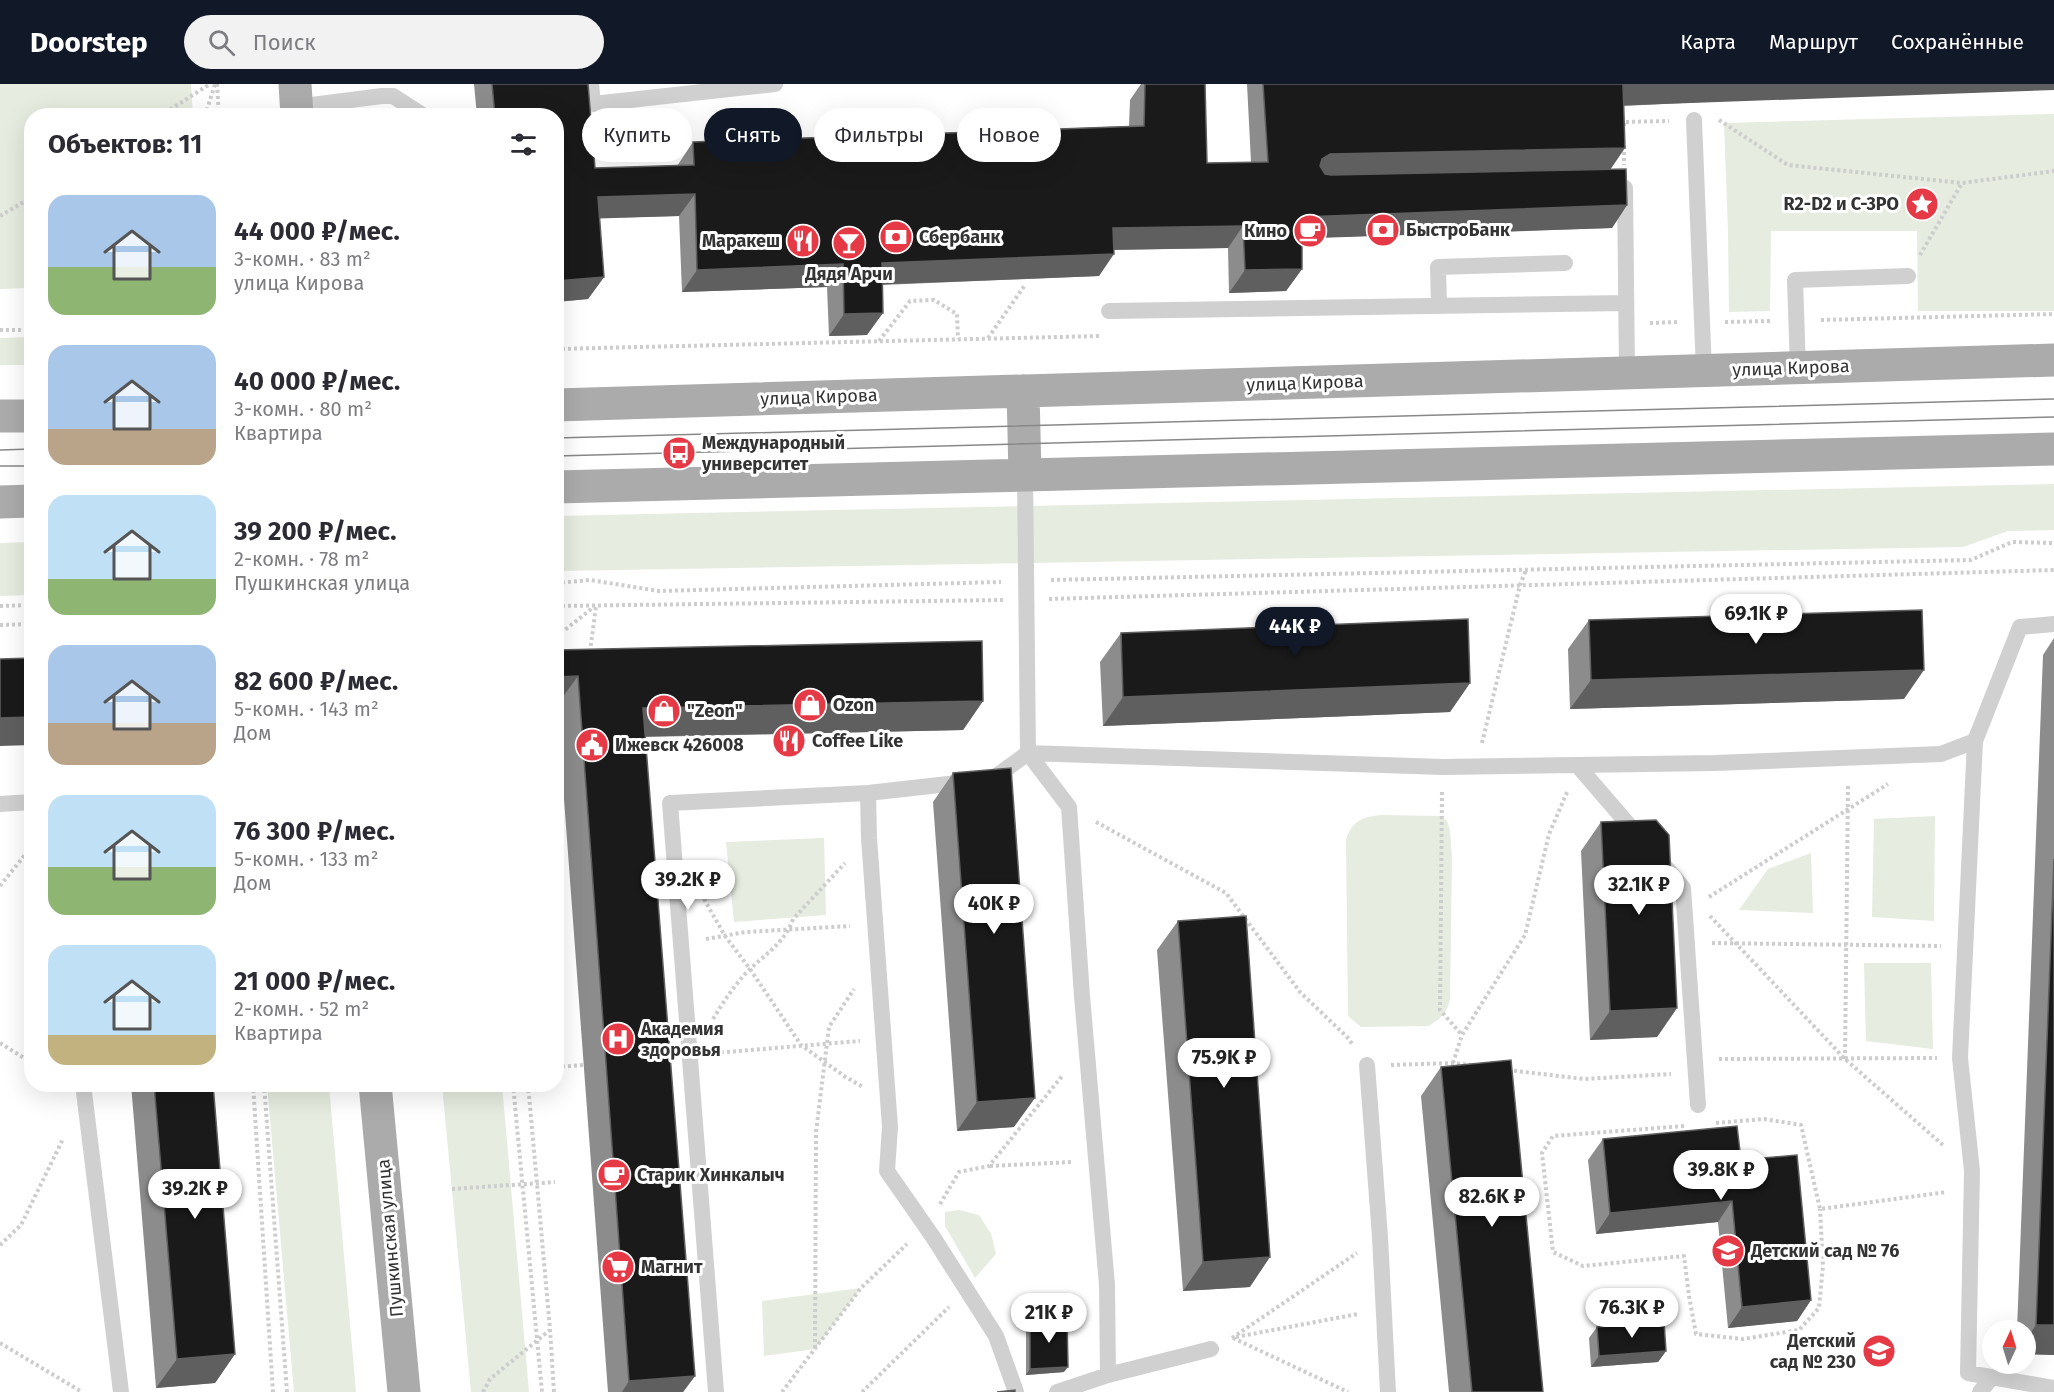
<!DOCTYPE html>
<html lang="ru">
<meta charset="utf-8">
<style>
body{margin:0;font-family:"Fira Sans",sans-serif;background:#f2f2f3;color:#2b2b33;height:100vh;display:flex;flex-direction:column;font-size:22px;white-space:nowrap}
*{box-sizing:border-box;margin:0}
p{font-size:20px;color:#7c7c81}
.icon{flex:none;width:33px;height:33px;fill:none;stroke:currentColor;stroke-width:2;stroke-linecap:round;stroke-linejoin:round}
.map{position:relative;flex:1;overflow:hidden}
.panel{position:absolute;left:24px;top:24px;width:540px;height:984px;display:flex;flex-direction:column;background:#fff;border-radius:24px;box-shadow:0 6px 24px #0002}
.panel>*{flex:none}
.banner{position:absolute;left:582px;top:24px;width:570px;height:54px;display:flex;gap:12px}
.needle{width:39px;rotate:4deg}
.controls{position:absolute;left:1982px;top:1236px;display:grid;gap:12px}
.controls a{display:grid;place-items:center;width:54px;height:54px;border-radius:50%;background:#fff;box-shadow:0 6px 24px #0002;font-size:30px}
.price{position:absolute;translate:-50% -51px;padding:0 14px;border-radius:21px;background:#fff;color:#222;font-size:20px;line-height:39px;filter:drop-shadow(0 2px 3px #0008)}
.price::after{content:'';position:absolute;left:50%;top:36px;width:18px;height:14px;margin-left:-9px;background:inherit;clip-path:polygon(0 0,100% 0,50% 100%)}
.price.current{background:#111827;color:#fff}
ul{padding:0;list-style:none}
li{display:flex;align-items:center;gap:18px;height:150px;padding:0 24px}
li span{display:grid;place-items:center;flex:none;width:168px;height:120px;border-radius:18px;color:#555}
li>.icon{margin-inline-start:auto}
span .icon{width:72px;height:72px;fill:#fffc;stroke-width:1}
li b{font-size:26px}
h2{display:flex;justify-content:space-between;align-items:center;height:72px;padding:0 24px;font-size:26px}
.pill{padding:0 21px;border-radius:27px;background:#fff;box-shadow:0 6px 24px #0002;font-size:21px;line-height:54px}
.pill.current{background:#111827;color:#fff}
header{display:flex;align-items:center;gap:36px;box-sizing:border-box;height:84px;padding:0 30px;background:#111827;color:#fff}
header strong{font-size:28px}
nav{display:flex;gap:33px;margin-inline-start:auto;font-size:21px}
.search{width:420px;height:54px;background:#f2f2f3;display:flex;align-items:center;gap:15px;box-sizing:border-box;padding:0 21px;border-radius:33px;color:#7c7c81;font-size:22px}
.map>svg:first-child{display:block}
</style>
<header>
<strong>Doorstep</strong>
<div class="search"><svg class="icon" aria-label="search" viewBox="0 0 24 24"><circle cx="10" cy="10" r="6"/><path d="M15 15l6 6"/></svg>Поиск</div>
<nav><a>Карта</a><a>Маршрут</a><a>Сохранённые</a></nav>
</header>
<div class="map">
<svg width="2054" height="1308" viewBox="0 0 2054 1308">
<rect width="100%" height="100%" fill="#fff"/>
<path fill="#e6ecdf" d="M 0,0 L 191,0 L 193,31 L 32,32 L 31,204 L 0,205 Z
M 2054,30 L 2054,227 L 1918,227 L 1917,147 L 1771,147 L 1770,227 L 1729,228 L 1728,147 L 1724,39 Z
M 31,253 L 31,281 L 0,281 L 0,254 Z
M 2054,400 L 2054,446 L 2008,447 L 1963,463 L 557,487 L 556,432 Z
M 31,458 L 31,511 L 0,512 L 0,459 Z
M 1381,731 L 1441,732 L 1447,737 L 1450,746 L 1452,774 L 1450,914 C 1448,928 1441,935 1428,942 L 1361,943 L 1348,932 L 1346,756 C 1352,737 1362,733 1381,731 Z
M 1935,732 L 1934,837 L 1872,833 L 1874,735 Z
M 824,754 L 826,831 L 734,838 L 726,758 Z
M 1811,769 L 1813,829 L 1739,826 L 1768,785 Z
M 1864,879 L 1931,879 L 1933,965 L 1866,957 Z
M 267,1001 L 329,1001 L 356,1308 L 294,1308 Z
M 442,1001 L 502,1001 L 529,1308 L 471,1308 Z
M 959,1126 L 979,1131 L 991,1150 L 996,1170 L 975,1194 L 945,1142 L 945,1128 Z
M 861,1204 L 815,1265 L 764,1272 L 762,1217 Z"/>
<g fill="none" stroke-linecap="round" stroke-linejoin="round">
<path stroke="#cdcdcd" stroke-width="4" stroke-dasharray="3 3" stroke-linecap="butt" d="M 217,0 L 219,32
M 160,32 L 210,0
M 205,32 L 215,0
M 1719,36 L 1788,81 L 1962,99 L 2054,87
M 1624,42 L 1624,38 L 1669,37
M 1624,62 L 1624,81
M 0,132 L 32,113
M 1920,171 L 1962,99
M 1821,236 L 2054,230
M 1725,238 L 1771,237
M 1650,239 L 1678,238
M 0,246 L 32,246
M 988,254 L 1025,201
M 879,257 L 910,217 L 934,216 L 957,230 L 958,255
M 556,265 L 1100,252
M 1051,496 L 1971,476 L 2012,458 L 2054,459
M 556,499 L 590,496 L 659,507 L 1001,498
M 1049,515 L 2054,486
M 0,522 L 32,521
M 556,522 L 1003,516
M 0,541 L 32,540
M 556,553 L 595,522
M 590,568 L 596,522
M 1482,659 L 1520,501 L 1526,486
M 556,678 L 561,677
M 1442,708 L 1440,926 L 1462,951
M 1096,738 L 1226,809 L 1300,908 L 1347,953 L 1353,961
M 0,802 L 32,762
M 1709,813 L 1888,700
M 704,815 L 725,852 L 750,885 L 801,961 L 844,992 L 863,1003
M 1710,832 L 1845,975 L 1944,1062
M 706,855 L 746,848 L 850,842
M 1712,859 L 1941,862
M 713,935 C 724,917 735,900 750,885 C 767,869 785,858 793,835 L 845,779
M 0,959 L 32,979
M 715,969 L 860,957
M 1719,975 L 1937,974
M 1845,975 L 1848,700
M 1453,979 L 1462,951 L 1525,851 L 1549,750 L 1568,706
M 1391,981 L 1453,979 L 1471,981
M 556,983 L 584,981
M 1508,986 L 1584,995 L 1671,990
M 253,1000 L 273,1308
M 264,1000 L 287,1308
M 513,1000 L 542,1308
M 528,1000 L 550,1245 L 554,1308
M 1716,1039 L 1764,1035 L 1801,1041 L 1820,1125 L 1947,1108
M 1684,1042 L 1553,1052 L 1542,1069 L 1553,1168 L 1583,1182 L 1684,1172 L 1689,1212 L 1696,1250 L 1743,1255 L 1799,1246 L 1819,1224 L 1823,1182 L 1820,1125
M 990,1082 L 1072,1078
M 452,1105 L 555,1098
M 940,1120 L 959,1088 L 989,1082 L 1063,991
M 0,1161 L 21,1141 L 63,1055
M 1236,1253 L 1358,1230
M 1232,1254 L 1357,1169
M 1233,1254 L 1348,1308
M 0,1259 L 82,1308
M 815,1264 L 816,1048 L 829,943 L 854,905
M 483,1308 L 490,1295 L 550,1246
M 782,1308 L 861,1204 L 907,1160
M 862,1308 L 949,1223"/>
<path stroke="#d0d0d0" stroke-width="16" d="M 591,0 L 593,20 L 775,0
M 296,23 L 382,12 L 393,12 L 424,32
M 1694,36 L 1704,287
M 1625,104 L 1627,289
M 1439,222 L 1438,183 L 1565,179
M 1109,227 L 1626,219
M 1798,284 L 1795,196 L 1908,192
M 1025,391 L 1028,669 L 1069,723 L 1082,912 L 1107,1201 L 1108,1291 L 1057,1308
M 1975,657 L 1960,974 L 1972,1087 L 1968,1289 L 2054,1304
M 1578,682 L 1640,754
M 991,696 L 1028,669 L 1443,683 L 1715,679 L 1941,670 L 1975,657 L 2020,543 L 2054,540
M 868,709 L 869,754 L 890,1043 L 887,1087 L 933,1153 L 996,1252 L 1016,1308
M 0,720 L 32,718
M 1657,773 L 1683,804 L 1698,1021
M 1367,981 L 1380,1153 L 1388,1308
M 83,1000 L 121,1308
M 1108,1291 L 1211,1265
M 716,1308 L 670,719 L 868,709 L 966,698
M 1980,1308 L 1992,1293"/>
<path stroke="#ababab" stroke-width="33" d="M 295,0 L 297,32
M 1023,307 L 1025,391
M 556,321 L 2054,276
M 0,332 L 32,332
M 556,403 L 2054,365
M 0,418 L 32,417
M 375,1000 L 404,1308"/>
<path stroke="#888" stroke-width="1.5" d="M 556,354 L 2054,315
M 0,366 L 32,365
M 556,372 L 2054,333
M 0,382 L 32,382"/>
</g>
<path fill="#8c8c8c" d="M 474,0 L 588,0 L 595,84 L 677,82 L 693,58 L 1129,42 L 1130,16 L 1141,0 L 1205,0 L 1207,79 L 1251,78 L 1247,0 L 2054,0 L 1624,22 L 1610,85 L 1627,121 L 1612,144 L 1302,154 L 1302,185 L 1286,207 L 1229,209 L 1228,164 L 1114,166 L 1099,192 L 882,201 L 867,251 L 829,252 L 827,203 L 682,208 L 679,132 L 599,134 L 604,193 L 588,215 L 556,218 L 556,32 L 477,32 Z
M 1589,536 L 1904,615 L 1570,625 L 1568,565 Z
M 1121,549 L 1470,599 L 1450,628 L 1103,642 L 1100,578 Z
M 2054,554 L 2054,1271 L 2025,1270 L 2025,1246 L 2017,1246 L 2043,571 Z
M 556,566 L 983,617 L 963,646 L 645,653 L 695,1292 L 683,1308 L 608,1308 L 557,621 Z
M 953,689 L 1014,1043 L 957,1047 L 933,718 Z
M 1601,738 L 1677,924 L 1657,953 L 1590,956 L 1581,767 Z
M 1178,837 L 1250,1203 L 1183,1207 L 1157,866 Z
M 1441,983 L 1543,1308 L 1449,1308 L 1421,1012 Z
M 131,1000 L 213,1000 L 235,1270 L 215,1299 L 156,1304 Z
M 1603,1055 L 1741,1076 L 1811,1216 L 1797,1237 L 1728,1244 L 1718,1138 L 1596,1150 L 1588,1076 Z
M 1030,1237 L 1064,1288 L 1026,1291 L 1026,1243 Z
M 1597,1243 L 1666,1267 L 1658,1278 L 1591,1283 L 1589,1254 Z"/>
<path fill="#5f5f5f" d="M 1623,0 L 2054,0 L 2054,6 L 1608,22 Z
M 1625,64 L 1610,86 L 1315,93 L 1322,75 L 1330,70 Z
M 695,110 L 679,132 L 582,135 L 598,113 Z
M 1627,121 L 1612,144 L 1286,155 L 1302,133 Z
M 1243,142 L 1228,164 L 1098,166 L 1113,144 Z
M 1114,170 L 1099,192 L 866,201 L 882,179 Z
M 843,180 L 827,203 L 682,208 L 697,186 Z
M 1302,185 L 1286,207 L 1229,209 L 1245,186 Z
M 604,193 L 588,215 L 556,218 L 556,197 Z
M 883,229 L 867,251 L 829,252 L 844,230 Z
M 1924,586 L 1904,615 L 1570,625 L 1591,596 Z
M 578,592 L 557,621 L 556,621 L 556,593 Z
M 1470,599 L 1450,628 L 1103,642 L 1123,613 Z
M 983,617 L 963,646 L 622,653 L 643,624 Z
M 32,633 L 32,661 L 0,662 L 0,634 Z
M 1677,924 L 1657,953 L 1590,956 L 1610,927 Z
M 1035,1014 L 1014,1043 L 957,1047 L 977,1018 Z
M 1732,1117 L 1718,1138 L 1596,1150 L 1610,1129 Z
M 1270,1173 L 1250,1203 L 1183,1207 L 1203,1178 Z
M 1811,1216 L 1797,1237 L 1728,1244 L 1742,1223 Z
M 2036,1241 L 2054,1241 L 2054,1271 L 2025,1270 L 2025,1257 Z
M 1666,1267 L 1658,1278 L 1591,1283 L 1599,1272 Z
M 235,1270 L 215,1299 L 156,1304 L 177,1275 Z
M 1068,1283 L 1064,1288 L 1026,1291 L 1030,1285 Z
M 695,1292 L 683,1308 L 622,1308 L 629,1297 Z"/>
<path fill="#1a1a1a" stroke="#5f5f5f" stroke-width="1.5" d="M 492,0 L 588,0 L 595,84 L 694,81 L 693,58 L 1144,42 L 1145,0 L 1205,0 L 1207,79 L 1268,78 L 1263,0 L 1623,0 L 1625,64 L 1330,70 L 1322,75 L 1320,82 L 1325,90 L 1331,91 L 1626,85 L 1627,121 L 1302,133 L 1302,185 L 1245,186 L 1243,142 L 1113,144 L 1114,170 L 882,179 L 883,229 L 844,230 L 843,180 L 697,186 L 695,110 L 598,113 L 604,193 L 556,197 L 556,32 L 495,32 Z
M 1922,526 L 1924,586 L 1591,596 L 1589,536 Z
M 1468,535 L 1470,599 L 1123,613 L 1121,549 Z
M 982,557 L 983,617 L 643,624 L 695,1292 L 629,1297 L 578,592 L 556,593 L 556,566 Z
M 32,574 L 32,633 L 0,634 L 0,575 Z
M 1011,684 L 1035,1014 L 977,1018 L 953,689 Z
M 1656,736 L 1669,751 L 1677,924 L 1610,927 L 1601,738 Z
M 2054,775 L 2054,1241 L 2036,1241 Z
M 1246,832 L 1270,1173 L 1203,1178 L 1178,837 Z
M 1511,976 L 1543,1308 L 1472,1308 L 1441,983 Z
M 154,1000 L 213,1000 L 235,1270 L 177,1275 Z
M 1737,1042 L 1741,1076 L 1797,1071 L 1811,1216 L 1742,1223 L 1732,1117 L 1610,1129 L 1603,1055 Z
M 1067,1235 L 1068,1283 L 1030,1285 L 1030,1237 Z
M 1664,1238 L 1666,1267 L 1599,1272 L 1597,1243 Z
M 1015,1306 L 1015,1308 L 997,1308 Z"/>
<defs>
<symbol id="sight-disc" viewBox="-11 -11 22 22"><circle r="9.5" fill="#e63946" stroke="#fff"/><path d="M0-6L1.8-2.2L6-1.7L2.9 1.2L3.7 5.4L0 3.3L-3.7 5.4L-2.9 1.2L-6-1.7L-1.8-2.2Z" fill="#fff"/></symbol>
<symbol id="bank-disc" viewBox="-11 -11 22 22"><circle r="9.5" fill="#e63946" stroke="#fff"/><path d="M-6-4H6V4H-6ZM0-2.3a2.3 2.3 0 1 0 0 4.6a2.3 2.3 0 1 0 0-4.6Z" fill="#fff"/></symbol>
<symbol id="cafe-disc" viewBox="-11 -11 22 22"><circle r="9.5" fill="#e63946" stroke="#fff"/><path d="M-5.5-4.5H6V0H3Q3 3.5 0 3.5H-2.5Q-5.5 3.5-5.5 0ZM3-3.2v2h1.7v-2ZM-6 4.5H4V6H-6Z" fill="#fff"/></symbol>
<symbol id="restaurant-disc" viewBox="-11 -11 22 22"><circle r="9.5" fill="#e63946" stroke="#fff"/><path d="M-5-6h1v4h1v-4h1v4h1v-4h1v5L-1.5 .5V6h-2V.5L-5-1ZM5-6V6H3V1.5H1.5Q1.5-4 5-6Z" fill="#fff"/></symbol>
<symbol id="bar-disc" viewBox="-11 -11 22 22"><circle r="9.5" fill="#e63946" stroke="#fff"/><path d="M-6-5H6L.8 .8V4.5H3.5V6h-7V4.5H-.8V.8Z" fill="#fff"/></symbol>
<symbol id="bus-disc" viewBox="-11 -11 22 22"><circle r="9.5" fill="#e63946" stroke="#fff"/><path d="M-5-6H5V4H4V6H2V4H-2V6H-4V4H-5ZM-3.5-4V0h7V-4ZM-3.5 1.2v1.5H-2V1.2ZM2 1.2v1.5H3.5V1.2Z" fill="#fff"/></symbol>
<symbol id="shop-disc" viewBox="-11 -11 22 22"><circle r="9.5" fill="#e63946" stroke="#fff"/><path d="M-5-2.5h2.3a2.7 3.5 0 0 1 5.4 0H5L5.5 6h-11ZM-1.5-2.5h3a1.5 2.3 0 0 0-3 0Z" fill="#fff"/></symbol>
<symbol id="civic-disc" viewBox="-11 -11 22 22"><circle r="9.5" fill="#e63946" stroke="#fff"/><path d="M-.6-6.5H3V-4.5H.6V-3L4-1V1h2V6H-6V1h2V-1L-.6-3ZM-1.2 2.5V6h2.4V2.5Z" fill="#fff"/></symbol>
<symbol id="hospital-disc" viewBox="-11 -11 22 22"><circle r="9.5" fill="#e63946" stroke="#fff"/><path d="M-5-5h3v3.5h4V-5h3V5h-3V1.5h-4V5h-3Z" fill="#fff"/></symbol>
<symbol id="school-disc" viewBox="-11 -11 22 22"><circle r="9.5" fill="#e63946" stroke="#fff"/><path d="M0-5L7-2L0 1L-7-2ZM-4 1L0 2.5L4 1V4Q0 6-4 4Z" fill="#fff"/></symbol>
<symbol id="supermarket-disc" viewBox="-11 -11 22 22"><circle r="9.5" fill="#e63946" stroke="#fff"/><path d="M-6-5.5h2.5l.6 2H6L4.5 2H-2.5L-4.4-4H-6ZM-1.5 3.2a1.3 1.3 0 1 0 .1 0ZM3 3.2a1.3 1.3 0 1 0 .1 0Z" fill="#fff"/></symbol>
</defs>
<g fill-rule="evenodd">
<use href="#sight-disc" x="1903" y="101" width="38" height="38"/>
<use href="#bank-disc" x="1364" y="127" width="38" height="38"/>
<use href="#cafe-disc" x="1291" y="128" width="38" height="38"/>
<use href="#bank-disc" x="877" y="134" width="38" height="38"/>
<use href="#restaurant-disc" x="784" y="138" width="38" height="38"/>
<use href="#bar-disc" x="830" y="140" width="38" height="38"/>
<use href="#bus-disc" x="660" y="350" width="38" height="38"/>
<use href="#shop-disc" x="791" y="602" width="38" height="38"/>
<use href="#shop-disc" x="645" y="608" width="38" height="38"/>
<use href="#restaurant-disc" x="770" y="638" width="38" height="38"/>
<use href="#civic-disc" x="573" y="642" width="38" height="38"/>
<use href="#hospital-disc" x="599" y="936" width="38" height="38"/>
<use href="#cafe-disc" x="595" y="1072" width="38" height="38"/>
<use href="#school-disc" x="1709" y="1148" width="38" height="38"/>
<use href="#supermarket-disc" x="599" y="1164" width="38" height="38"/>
<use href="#school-disc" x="1860" y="1248" width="38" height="38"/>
</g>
<g text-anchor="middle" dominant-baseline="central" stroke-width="6" stroke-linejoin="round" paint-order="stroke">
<g font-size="18" font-weight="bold" fill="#333" stroke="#fff" text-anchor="start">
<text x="1899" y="120" text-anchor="end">R2-D2 и C-3PO</text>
<text x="1406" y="146">БыстроБанк</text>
<text x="1287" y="147" text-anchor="end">Кино</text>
<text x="919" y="153">Сбербанк</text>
<text x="780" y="157" text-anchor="end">Маракеш</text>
<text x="849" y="190" text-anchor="middle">Дядя Арчи</text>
<text x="702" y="359">Международный<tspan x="702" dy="21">университет</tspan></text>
<text x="833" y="621">Ozon</text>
<text x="687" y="627">"Zeon"</text>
<text x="812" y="657">Coffee Like</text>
<text x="615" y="661">Ижевск 426008</text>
<text x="641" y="945">Академия<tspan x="641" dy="21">здоровья</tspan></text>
<text x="637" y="1091">Старик Хинкалыч</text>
<text x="1751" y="1167">Детский сад № 76</text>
<text x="641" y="1183">Магнит</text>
<text x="1856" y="1257" text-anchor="end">Детский<tspan x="1856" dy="21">сад № 230</tspan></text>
</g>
<g font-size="18" fill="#333" stroke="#fff">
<text transform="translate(1791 284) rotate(-2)">улица Кирова</text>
<text transform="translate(1305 299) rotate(-2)">улица Кирова</text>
<text transform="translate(819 313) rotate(-2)">улица Кирова</text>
<text transform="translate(390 1154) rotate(-95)">Пушкинская улица</text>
</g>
</g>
</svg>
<div class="controls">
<a><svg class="needle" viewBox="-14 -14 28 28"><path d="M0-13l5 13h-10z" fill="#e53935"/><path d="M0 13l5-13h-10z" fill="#7c7c81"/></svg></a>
</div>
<b class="price" style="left:1756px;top:561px">69.1K ₽</b>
<b class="price current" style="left:1295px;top:574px">44K ₽</b>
<b class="price" style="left:688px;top:827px">39.2K ₽</b>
<b class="price" style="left:1639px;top:832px">32.1K ₽</b>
<b class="price" style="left:994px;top:851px">40K ₽</b>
<b class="price" style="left:1224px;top:1005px">75.9K ₽</b>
<b class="price" style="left:1721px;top:1117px">39.8K ₽</b>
<b class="price" style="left:195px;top:1136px">39.2K ₽</b>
<b class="price" style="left:1492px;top:1144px">82.6K ₽</b>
<b class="price" style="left:1632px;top:1255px">76.3K ₽</b>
<b class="price" style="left:1049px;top:1260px">21K ₽</b>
<div class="banner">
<a class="pill">Купить</a>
<a class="pill current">Снять</a>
<a class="pill">Фильтры</a>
<a class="pill">Новое</a>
</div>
<section class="panel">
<h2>Объектов: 11<svg class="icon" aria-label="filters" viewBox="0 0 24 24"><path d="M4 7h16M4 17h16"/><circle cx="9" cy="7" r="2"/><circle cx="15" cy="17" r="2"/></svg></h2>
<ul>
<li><span style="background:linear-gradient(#a9c7e8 60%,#8fb573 0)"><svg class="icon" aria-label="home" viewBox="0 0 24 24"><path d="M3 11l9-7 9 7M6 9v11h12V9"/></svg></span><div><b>44 000 ₽/мес.</b><p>3-комн. · 83 m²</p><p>улица Кирова</p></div></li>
<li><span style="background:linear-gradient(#a9c7e8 70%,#b9a48a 0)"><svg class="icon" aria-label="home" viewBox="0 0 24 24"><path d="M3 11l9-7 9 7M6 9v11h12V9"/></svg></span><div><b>40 000 ₽/мес.</b><p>3-комн. · 80 m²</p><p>Квартира</p></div></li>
<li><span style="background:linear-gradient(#bfe0f5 70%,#8fb573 0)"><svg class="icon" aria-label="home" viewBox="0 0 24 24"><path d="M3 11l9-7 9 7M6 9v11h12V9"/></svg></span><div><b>39 200 ₽/мес.</b><p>2-комн. · 78 m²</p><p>Пушкинская улица</p></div></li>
<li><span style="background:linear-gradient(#a9c7e8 65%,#b9a48a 0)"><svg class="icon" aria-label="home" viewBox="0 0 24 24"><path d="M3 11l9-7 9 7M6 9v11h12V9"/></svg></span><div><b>82 600 ₽/мес.</b><p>5-комн. · 143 m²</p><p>Дом</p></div></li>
<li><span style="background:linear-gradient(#bfe0f5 60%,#8fb573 0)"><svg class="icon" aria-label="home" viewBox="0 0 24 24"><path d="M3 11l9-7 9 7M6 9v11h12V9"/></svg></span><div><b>76 300 ₽/мес.</b><p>5-комн. · 133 m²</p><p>Дом</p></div></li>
<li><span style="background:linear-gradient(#bfe0f5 75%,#c2b280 0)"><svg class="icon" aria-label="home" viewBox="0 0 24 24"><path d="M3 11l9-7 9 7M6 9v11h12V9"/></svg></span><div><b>21 000 ₽/мес.</b><p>2-комн. · 52 m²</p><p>Квартира</p></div></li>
</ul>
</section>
</div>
